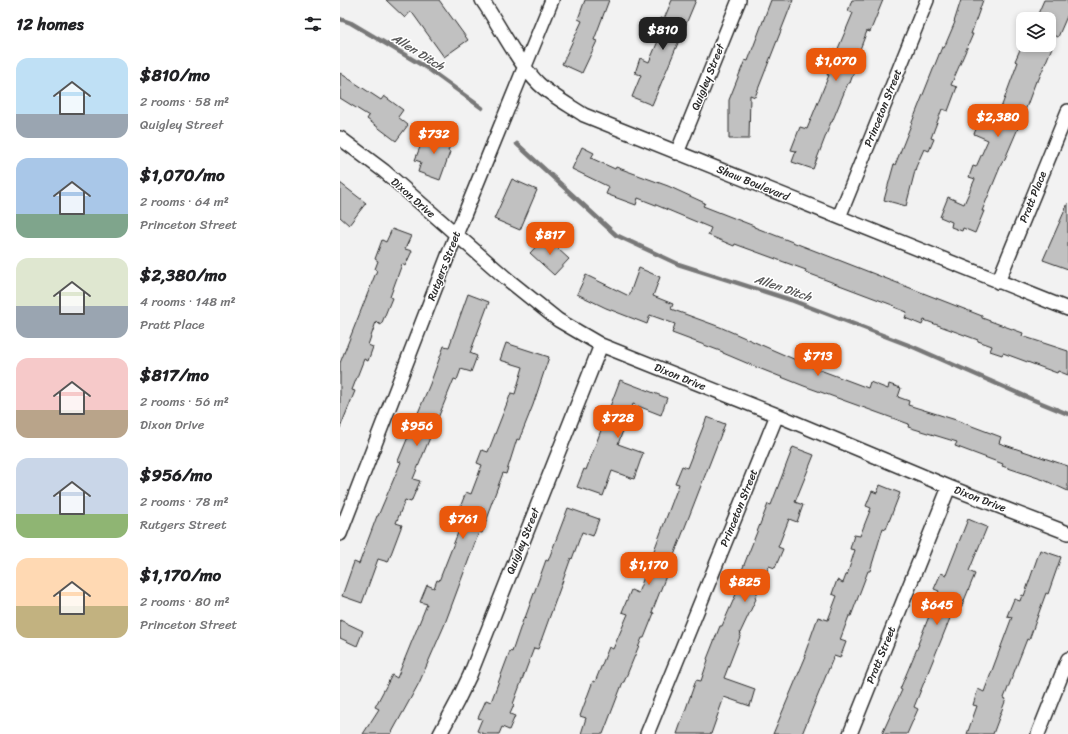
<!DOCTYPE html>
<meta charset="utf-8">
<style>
body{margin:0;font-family:Sriracha,sans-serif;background:#f6f6f6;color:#202124;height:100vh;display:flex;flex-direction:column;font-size:15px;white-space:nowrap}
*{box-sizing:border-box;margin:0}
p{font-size:13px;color:#757577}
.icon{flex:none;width:22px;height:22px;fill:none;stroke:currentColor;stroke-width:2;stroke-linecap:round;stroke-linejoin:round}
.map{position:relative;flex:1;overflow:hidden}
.drawer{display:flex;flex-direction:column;background:#fff;width:340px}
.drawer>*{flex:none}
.fabs{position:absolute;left:676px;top:12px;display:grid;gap:8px}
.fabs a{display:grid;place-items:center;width:40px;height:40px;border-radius:8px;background:#fff;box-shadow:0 2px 6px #0003;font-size:20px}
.price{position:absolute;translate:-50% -34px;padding:0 9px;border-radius:8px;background:#ea580c;color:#fff;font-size:13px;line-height:26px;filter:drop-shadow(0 1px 2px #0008)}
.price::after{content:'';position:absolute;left:50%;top:24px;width:12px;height:9px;margin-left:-6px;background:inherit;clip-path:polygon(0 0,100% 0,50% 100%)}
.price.current{background:#222;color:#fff}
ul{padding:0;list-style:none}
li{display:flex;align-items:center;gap:12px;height:100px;padding:0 16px}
li span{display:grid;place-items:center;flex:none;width:112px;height:80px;border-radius:12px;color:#555}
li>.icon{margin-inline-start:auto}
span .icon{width:48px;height:48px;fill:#fffc;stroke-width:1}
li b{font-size:17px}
h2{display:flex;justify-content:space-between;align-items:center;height:48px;padding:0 16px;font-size:17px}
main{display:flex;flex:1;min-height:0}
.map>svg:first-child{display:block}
</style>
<main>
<section class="drawer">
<h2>12 homes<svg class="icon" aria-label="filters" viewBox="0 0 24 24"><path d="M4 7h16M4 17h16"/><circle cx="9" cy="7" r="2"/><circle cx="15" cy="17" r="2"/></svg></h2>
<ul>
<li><span style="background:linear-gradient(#bfe0f5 70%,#9aa5b1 0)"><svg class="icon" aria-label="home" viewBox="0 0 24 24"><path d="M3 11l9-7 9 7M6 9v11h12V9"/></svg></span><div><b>$810/mo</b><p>2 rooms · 58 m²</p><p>Quigley Street</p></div></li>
<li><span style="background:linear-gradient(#a9c7e8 70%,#7fa58c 0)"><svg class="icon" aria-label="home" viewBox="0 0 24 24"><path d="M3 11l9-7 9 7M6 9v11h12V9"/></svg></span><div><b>$1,070/mo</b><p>2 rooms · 64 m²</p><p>Princeton Street</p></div></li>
<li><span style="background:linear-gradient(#dfe7d0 60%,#9aa5b1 0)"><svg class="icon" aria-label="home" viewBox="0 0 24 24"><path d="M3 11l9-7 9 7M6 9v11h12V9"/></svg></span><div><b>$2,380/mo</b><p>4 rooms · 148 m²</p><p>Pratt Place</p></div></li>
<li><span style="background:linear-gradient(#f6c9c9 65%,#b9a48a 0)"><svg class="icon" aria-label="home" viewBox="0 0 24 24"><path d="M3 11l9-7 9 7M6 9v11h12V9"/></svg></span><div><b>$817/mo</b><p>2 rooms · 56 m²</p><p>Dixon Drive</p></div></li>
<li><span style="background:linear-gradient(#c9d6e8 70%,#8fb573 0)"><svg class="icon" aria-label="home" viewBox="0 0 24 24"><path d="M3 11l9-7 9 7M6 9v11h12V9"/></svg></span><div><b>$956/mo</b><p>2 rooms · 78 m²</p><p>Rutgers Street</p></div></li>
<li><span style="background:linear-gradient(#ffd9b3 60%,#c2b280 0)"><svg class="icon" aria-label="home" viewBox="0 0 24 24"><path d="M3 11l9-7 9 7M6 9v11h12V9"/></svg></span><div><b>$1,170/mo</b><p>2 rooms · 80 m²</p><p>Princeton Street</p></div></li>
</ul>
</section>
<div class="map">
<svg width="728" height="734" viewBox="0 0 728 734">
<rect width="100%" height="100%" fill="#f2f2f2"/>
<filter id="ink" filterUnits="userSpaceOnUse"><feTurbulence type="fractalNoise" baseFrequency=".025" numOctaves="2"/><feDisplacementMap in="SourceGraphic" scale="8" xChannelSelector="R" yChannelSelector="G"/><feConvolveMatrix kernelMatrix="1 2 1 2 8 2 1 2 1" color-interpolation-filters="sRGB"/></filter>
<g filter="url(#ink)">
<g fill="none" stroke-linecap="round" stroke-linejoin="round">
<path stroke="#787878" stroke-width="4.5" d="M 0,19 L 11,23 L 87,68 L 142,108
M 177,144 L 276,235 L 338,264 L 451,300 L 571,346 L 689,398 L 728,414"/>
</g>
<path fill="#c1c1c1" stroke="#2b2b2b" d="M 46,0 L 99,0 L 128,40 L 104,57 L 71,11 L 65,18 Z
M 245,0 L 269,0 L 254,40 L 257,41 L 242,73 L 222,64 L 242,21 L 238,19 Z
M 332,0 L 356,0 L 312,105 L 292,97 L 301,75 L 295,73 L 300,58 L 309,62 L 322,32 L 316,30 L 320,18 L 324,19 Z
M 431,0 L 453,0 L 415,97 L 410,95 L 409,139 L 389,139 L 389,100 L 405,60 L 408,61 Z
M 512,0 L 543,0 L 530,32 L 527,31 L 514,65 L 516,66 L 510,83 L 508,83 L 492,122 L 491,122 L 473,169 L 452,162 L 456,151 L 451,150 L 460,127 L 467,129 L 489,75 L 487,75 L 492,63 L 486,61 L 491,49 L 497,51 L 513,13 L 508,11 Z
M 621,0 L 643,0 L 631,34 L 633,34 L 611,85 L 617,87 L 608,111 L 602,109 L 591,138 L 594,139 L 589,151 L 584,149 L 576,167 L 566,206 L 544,200 L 554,164 L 555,165 L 602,47 L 604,48 L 615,22 L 614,22 Z
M 704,0 L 728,0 L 728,14 L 718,37 L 709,34 L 709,19 L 704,19 L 697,16 Z
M 682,45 L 713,45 L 698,81 L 696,81 L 682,119 L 664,161 L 663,160 L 642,211 L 644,211 L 635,233 L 623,228 L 622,231 L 611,227 L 612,222 L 600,217 L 608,197 L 624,204 L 635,179 L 629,177 L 633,166 L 636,167 L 648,140 L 634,134 L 641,117 L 649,120 L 652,114 L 658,116 L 678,62 L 675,61 Z
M 0,73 L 41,100 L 44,96 L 63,110 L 58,117 L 68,125 L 56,141 L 27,119 L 29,116 L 0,98 Z
M 94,131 L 113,138 L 108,151 L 110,152 L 100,180 L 78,172 L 81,162 L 75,160 L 82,142 L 89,144 Z
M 242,147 L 254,153 L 251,158 L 275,169 L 276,167 L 328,186 L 365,203 L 363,206 L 414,226 L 414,227 L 642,316 L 642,318 L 683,333 L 682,336 L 728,351 L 728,375 L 718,371 L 717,373 L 663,353 L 662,355 L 650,351 L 652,346 L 638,341 L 638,340 L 584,320 L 582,325 L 565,318 L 567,312 L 554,307 L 555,306 L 465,272 L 466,270 L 395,244 L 394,246 L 368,235 L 371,228 L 316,205 L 298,198 L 296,205 L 266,194 L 269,187 L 232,169 Z
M 172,179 L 197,190 L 180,230 L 154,219 Z
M 0,183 L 26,203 L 9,225 L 0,217 Z
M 728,203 L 728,269 L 703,260 Z
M 52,229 L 71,236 L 65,249 L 72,251 L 65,266 L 62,264 L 50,297 L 52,298 L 41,325 L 36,322 L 28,345 L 33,347 L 28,361 L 24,359 L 12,390 L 15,391 L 0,428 L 0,363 L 37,270 L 35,269 L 38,261 L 35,259 L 42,240 L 46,242 Z
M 205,237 L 229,259 L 214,275 L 190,253 Z
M 299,268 L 320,277 L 313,296 L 333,304 L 331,309 L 380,327 L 472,367 L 528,388 L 530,382 L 548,389 L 549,384 L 561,388 L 558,397 L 569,401 L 568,405 L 616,420 L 661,437 L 659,443 L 728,466 L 728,491 L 704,480 L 662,466 L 663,464 L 615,446 L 617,442 L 568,427 L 569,424 L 464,386 L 416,367 L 383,353 L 383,352 L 332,333 L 335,324 L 310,315 L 307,324 L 266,308 L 237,294 L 246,275 L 289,296 Z
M 128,294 L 149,302 L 130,353 L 137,356 L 131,372 L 121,369 L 117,380 L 114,379 L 73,479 L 80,481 L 71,502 L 65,500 L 56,523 L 62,525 L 48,562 L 38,559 L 22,603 L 2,596 L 14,562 L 19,564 L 37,516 L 38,516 L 61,462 L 58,461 L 90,384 L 104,346 L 109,347 Z
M 166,343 L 209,357 L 193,405 L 179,440 L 177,439 L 166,474 L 163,473 L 149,510 L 150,511 L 142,533 L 139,532 L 104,626 L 79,683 L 51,734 L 23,734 L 39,709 L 35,707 L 52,675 L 57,678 L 87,604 L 80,602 L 87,585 L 94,588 L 97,580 L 99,581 L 121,525 L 114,523 L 126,492 L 131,494 L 142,465 L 137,463 L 142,450 L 148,452 L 171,393 L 175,394 L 183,367 L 160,360 Z
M 280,380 L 327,398 L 321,415 L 293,404 L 278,444 L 303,453 L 294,479 L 272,471 L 263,496 L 237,487 L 244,469 L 246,470 Z
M 367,417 L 385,424 L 312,612 L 314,613 L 304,638 L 302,638 L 284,682 L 283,682 L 263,734 L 241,734 L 246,718 L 240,716 L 253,681 L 255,682 L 269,647 L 273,649 L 288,614 L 282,612 L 291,590 L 298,593 L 339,484 L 335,483 L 342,466 L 347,468 Z
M 453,447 L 474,455 L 455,502 L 463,505 L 457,522 L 449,519 L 438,547 L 443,549 L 435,568 L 429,566 L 415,598 L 416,599 L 400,633 L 401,634 L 384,678 L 415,689 L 410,706 L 384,697 L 371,734 L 337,734 L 356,680 L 361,681 L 368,660 L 367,659 L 380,626 L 382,626 L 404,576 L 400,575 L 428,504 L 431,505 Z
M 540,485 L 560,493 L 546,529 L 543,528 L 530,571 L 528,571 L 511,616 L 509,616 L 500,640 L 506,642 L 500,658 L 494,656 L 462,734 L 433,734 L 466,656 L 464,656 L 478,617 L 488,620 L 497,596 L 492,594 L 497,580 L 503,583 L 506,575 L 507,575 L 515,550 L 510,549 L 514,535 L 520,536 L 531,508 L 526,506 L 532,491 L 537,493 Z
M 228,508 L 259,519 L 253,536 L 242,532 L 232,559 L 231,558 L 198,649 L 194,648 L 173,704 L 174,705 L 170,714 L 175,716 L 169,730 L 162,727 L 159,734 L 144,734 L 137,731 L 142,719 L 138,718 L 146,700 L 151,702 L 170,651 L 172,652 L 184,617 L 185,618 L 206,560 L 208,561 Z
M 628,519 L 647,527 L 629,571 L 635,574 L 621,608 L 615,606 L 574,707 L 578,709 L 567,734 L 542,734 L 562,690 L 560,689 L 579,644 L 578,644 L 599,591 L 594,589 L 601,573 L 606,575 Z
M 700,550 L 721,557 L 708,594 L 706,593 L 689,640 L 687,639 L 664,698 L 666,699 L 653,734 L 627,734 L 637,706 L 633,705 L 638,689 L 644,692 L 672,617 L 667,616 L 674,599 L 680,601 L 682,595 L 684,596 Z
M 0,620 L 23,631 L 17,646 L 0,638 Z"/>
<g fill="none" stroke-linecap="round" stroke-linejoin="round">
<defs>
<path id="street" d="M 142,0 C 160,26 177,62 199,84 C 212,96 229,105 244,115 L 728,309
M 0,138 L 44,171 L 167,279 L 218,320 L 261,345 L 437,415 L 609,487 L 728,533
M 337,153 L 399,0
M 499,217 L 587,0
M 658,282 L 728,111
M 0,534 L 116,235 L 212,0
M 100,734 L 117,702 L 130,675 L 261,345
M 307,734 L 437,415
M 510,734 L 609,487
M 698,734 L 728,659"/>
</defs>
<use href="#street" stroke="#2b2b2b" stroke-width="16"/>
<use href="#street" stroke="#fff" stroke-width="13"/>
</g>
</g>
<g text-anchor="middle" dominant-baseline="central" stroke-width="3" stroke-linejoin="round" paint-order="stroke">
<g font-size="11" fill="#2b2b2b" stroke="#fff">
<text transform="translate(368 77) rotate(-68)">Quigley Street</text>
<text transform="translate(543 108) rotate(-68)">Princeton Street</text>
<text transform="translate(413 183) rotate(22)">Shaw Boulevard</text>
<text transform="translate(693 197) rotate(-68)">Pratt Place</text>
<text transform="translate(73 198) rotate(41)">Dixon Drive</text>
<text transform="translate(104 266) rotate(-69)">Rutgers Street</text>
<text transform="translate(340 377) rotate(22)">Dixon Drive</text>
<text transform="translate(640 499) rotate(21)">Dixon Drive</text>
<text transform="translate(399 508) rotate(-68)">Princeton Street</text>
<text transform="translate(183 541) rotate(-68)">Quigley Street</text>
<text transform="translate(541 655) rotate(-68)">Pratt Street</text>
</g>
<g font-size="12" font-style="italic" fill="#585858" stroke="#fff">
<text transform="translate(78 52) rotate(32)">Allen Ditch</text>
<text transform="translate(443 288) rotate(19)">Allen Ditch</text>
</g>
</g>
</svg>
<div class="fabs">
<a><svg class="icon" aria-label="layers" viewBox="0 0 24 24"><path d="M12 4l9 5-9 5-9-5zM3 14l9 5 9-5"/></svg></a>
</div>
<b class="price current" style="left:323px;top:51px">$810</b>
<b class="price" style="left:496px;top:82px">$1,070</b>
<b class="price" style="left:658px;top:138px">$2,380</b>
<b class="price" style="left:94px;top:155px">$732</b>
<b class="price" style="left:210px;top:256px">$817</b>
<b class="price" style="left:478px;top:377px">$713</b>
<b class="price" style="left:278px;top:439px">$728</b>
<b class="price" style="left:77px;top:447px">$956</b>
<b class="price" style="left:123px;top:540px">$761</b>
<b class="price" style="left:309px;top:586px">$1,170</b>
<b class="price" style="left:405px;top:603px">$825</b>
<b class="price" style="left:597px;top:626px">$645</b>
</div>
</main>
